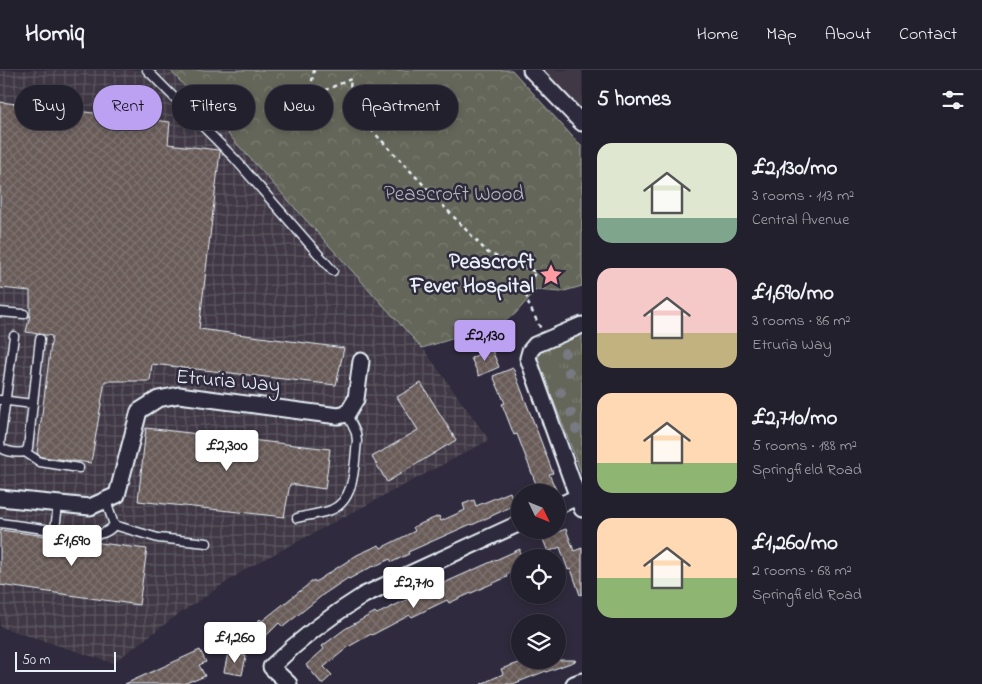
<!DOCTYPE html>
<meta charset="utf-8">
<style>
body{margin:0;font-family:"Indie Flower",sans-serif;background:#2f2d3a;color:#f1f3f6;height:100vh;display:flex;flex-direction:column;font-size:19px;white-space:nowrap}
*{box-sizing:border-box;margin:0}
p{font-size:16px;color:#a3a3aa}
.icon{flex:none;width:28px;height:28px;fill:none;stroke:currentColor;stroke-width:2;stroke-linecap:round;stroke-linejoin:round}
.map{position:relative;flex:1;overflow:hidden}
.drawer{display:flex;flex-direction:column;background:#23202e;width:400px}
.drawer>*{flex:none}
.hud{position:absolute;left:15px;top:15px;width:475px;height:45px;display:flex;gap:10px}
.needle{width:32px;rotate:133deg}
.controls{position:absolute;left:511px;top:414px;display:grid;gap:10px}
.controls a{display:grid;place-items:center;width:55px;height:55px;border-radius:50%;background:#23202e;box-shadow:0 2px 8px #0003,0 0 0 1px #403e4a;font-size:25px}
.scale{position:absolute;left:15px;bottom:12px;width:101px;box-sizing:border-box;padding-left:5px;border:2px solid #e8f1f8;border-top:0;font-size:14px;line-height:18px;white-space:nowrap;color:#e8f1f8;-webkit-text-stroke:4px #2f2a3d;paint-order:stroke}
.price{position:absolute;translate:-50% -42px;padding:0 11px;border-radius:5px;background:#fff;color:#222;font-size:16px;line-height:32px;filter:drop-shadow(0 1px 2px #0008)}
.price::after{content:'';position:absolute;left:50%;top:30px;width:15px;height:11px;margin-left:-8px;background:inherit;clip-path:polygon(0 0,100% 0,50% 100%)}
.price.active{background:#bca0f2;color:#111}
ul{padding:0;list-style:none}
li{display:flex;align-items:center;gap:15px;height:125px;padding:0 15px}
li span{display:grid;place-items:center;flex:none;width:140px;height:100px;border-radius:15px;color:#555}
li>.icon{margin-inline-start:auto}
span .icon{width:60px;height:60px;fill:#fffc;stroke-width:1}
li b{font-size:21px}
h2{display:flex;justify-content:space-between;align-items:center;height:60px;padding:0 15px;font-size:21px}
.pill{padding:0 18px;border-radius:22px;background:#23202e;box-shadow:0 2px 8px #0003,0 0 0 1px #403e4a;font-size:18px;line-height:45px}
.pill.active{background:#bca0f2;color:#111}
header{display:flex;align-items:center;gap:30px;box-sizing:border-box;height:70px;padding:0 25px;background:#23202e;border-bottom:1px solid #403e4a}
header strong{font-size:24px}
nav{display:flex;gap:28px;margin-inline-start:auto;font-size:18px}
main{display:flex;flex:1;min-height:0}
.map>svg:first-child{display:block}
</style>
<header>
<strong>Homiq</strong>
<nav><a>Home</a><a>Map</a><a>About</a><a>Contact</a></nav>
</header>
<main>
<div class="map">
<svg width="582" height="614" viewBox="0 0 582 614">
<defs>
<pattern id="industrial-grid" width="8" height="8" patternUnits="userSpaceOnUse" patternTransform="scale(1.25)"><rect width="8" height="8" fill="#403945"/><path d="M0 4h8M4 0v8" fill="none" stroke="#5c5661"/></pattern>
<pattern id="grass-tufts" width="24" height="20" patternUnits="userSpaceOnUse" patternTransform="scale(1.25)"><rect width="24" height="20" fill="#646658"/><path d="M3 7l-1-3M5 7V3M7 7l1-3M15 17l-1-3M17 17v-4M19 17l1-3" fill="none" stroke="#7a7c71"/></pattern>
<pattern id="forest-crowns" width="20" height="18" patternUnits="userSpaceOnUse" patternTransform="scale(1.25)"><rect width="20" height="18" fill="#646658"/><path d="M2 6a3 3 0 1 1 6 0M12 15a3 3 0 1 1 6 0" fill="none" stroke="#7a7c71"/></pattern>
<pattern id="building-cross-hatch" width="8" height="8" patternUnits="userSpaceOnUse" patternTransform="scale(1.25)"><rect width="8" height="8" fill="#695b58"/><path d="M0 0l8 8M0 8l8-8" fill="none" stroke="#7e7371"/></pattern>
</defs>
<rect width="100%" height="100%" fill="#2f2a3d"/>
<filter id="ink" filterUnits="userSpaceOnUse"><feTurbulence type="fractalNoise" baseFrequency=".02" numOctaves="2"/><feDisplacementMap in="SourceGraphic" scale="10" xChannelSelector="R" yChannelSelector="G"/><feConvolveMatrix kernelMatrix="1 2 1 2 8 2 1 2 1" color-interpolation-filters="sRGB"/></filter>
<g filter="url(#ink)">
<path fill="#403945" d="M 542,0 L 582,0 L 582,42 Z"/>
<path fill="url(#industrial-grid)" d="M 0,0 L 170,0 L 420,274 L 489,370 L 246,499 L 176,546 L 113,593 L 0,557 Z"/>
<path fill="url(#grass-tufts)" stroke="#a6aca8" d="M 582,263 L 582,405 L 538,290 L 541,279 Z"/>
<path fill="url(#forest-crowns)" stroke="#a6aca8" d="M 170,0 L 512,0 L 582,77 L 582,216 L 561,222 L 536,220 L 515,244 L 501,254 L 422,278 Z"/>
<path fill="url(#building-cross-hatch)" stroke="#e8f1f8" d="M 0,32 L 170,52 L 168,74 L 218,80 L 220,82 L 199,259 L 344,278 L 336,315 L 152,294 L 150,311 L 105,311 L 91,393 L 42,387 L 37,383 L 52,266 L 26,262 L 30,245 L 30,221 L 0,218 Z
M 491,278 L 499,297 L 479,306 L 471,288 Z
M 513,298 L 553,403 L 549,404 L 557,422 L 539,422 L 517,364 L 514,365 L 502,334 L 505,333 L 493,306 Z
M 421,313 L 456,370 L 387,412 L 372,387 L 418,360 L 397,327 Z
M 146,358 L 330,379 L 325,419 L 290,414 L 284,447 L 138,431 Z
M 510,422 L 515,435 L 472,455 L 471,454 L 408,482 L 409,484 L 392,492 L 390,489 L 373,497 L 373,496 L 349,509 L 348,508 L 324,524 L 283,557 L 279,553 L 254,578 L 243,566 L 260,549 L 262,551 L 314,510 L 315,512 L 357,485 L 379,475 L 381,478 L 415,461 L 413,457 L 439,446 L 441,451 L 465,440 L 463,434 L 474,430 L 476,436 Z
M 566,459 L 574,481 L 582,478 L 582,524 L 580,525 L 571,499 L 568,500 L 560,477 L 548,482 L 541,464 L 553,460 L 555,463 Z
M 0,460 L 147,479 L 139,535 L 0,515 Z
M 520,479 L 520,498 L 506,505 L 507,507 L 449,533 L 447,530 L 412,547 L 410,545 L 372,565 L 371,564 L 348,577 L 324,597 L 332,605 L 322,614 L 306,595 L 324,579 L 322,576 L 345,559 L 375,542 L 377,544 L 435,516 L 435,517 Z
M 200,580 L 206,592 L 199,595 L 205,606 L 193,611 L 193,610 L 184,614 L 125,614 Z
M 228,583 L 246,586 L 242,605 L 224,602 Z
M 528,590 L 575,590 L 576,591 L 546,602 L 546,601 L 513,614 L 481,614 L 503,604 L 501,599 Z"/>
<g fill="none" stroke-linecap="round" stroke-linejoin="round">
<defs>
<path id="lane" d="M 147,0 L 235,89 L 333,201
M 0,242 L 24,244
M 14,266 L 0,373 L 1,378 C 8,382 18,383 25,382 L 28,378 L 40,269
M 0,330 L 33,334
M 25,382 L 40,392 L 79,398
M 297,448 C 308,445 320,444 331,440 C 356,430 354,394 357,371 L 356,363 L 347,344
M 0,453 L 89,465 C 100,464 107,464 114,455 L 106,431
M 114,455 L 158,468 L 207,473
M 55,460 L 58,434"/>
<path id="street" d="M 531,0 L 582,53
M 582,255 L 535,275 L 530,281 L 528,288 L 582,439
M 0,428 L 90,437 L 117,425 L 139,341 L 158,329 L 179,325 L 338,346 L 347,344 L 356,329 L 361,291
M 558,436 L 577,427
M 289,614 L 271,597 C 300,569 330,546 364,525 L 520,453
M 574,614 L 582,611"/>
</defs>
<use href="#lane" stroke="#e8f1f8" stroke-width="11"/>
<use href="#street" stroke="#e8f1f8" stroke-width="19"/>
<path stroke="#e8f1f8" stroke-width="2.5" stroke-dasharray="4 4" stroke-linecap="butt" d="M 309,27 L 314,0
M 293,43 L 309,27 L 351,9 L 348,35 L 488,183 L 536,202 L 525,218 L 528,233 L 541,259"/>
<use href="#lane" stroke="#2f2a3d" stroke-width="8"/>
<use href="#street" stroke="#2f2a3d" stroke-width="15"/>
</g>
<g fill="#787981">
<circle cx="565" cy="283" r="5"/>
<circle cx="569" cy="302" r="5"/>
<circle cx="561" cy="323" r="5"/>
<circle cx="571" cy="343" r="5"/>
<circle cx="576" cy="359" r="5"/>
</g>
</g>
<defs>
<symbol id="sight-bare" viewBox="-9 -9 18 18"><path d="M0-6L1.8-2.2L6-1.7L2.9 1.2L3.7 5.4L0 3.3L-3.7 5.4L-2.9 1.2L-6-1.7L-1.8-2.2Z" fill="#ff9aa2" stroke="#2f2a3d" stroke-width="2.5" paint-order="stroke"/></symbol>
</defs>
<g fill-rule="evenodd">
<use href="#sight-bare" x="535" y="189" width="32" height="32"/>
</g>
<g text-anchor="middle" dominant-baseline="central" stroke-width="5" stroke-linejoin="round" paint-order="stroke">
<g font-size="21" fill="#b3b9b8" stroke="#2f2a3d">
<text x="454" y="125">Peascroft Wood</text>
</g>
<g font-size="21" font-weight="bold" fill="#e8f1f8" stroke="#2f2a3d" text-anchor="end">
<text x="534" y="193">Peascroft<tspan x="534" dy="24">Fever Hospital</tspan></text>
</g>
<g font-size="21" fill="#e8f1f8" stroke="#2f2a3d">
<text transform="translate(228 312) rotate(5)">Etruria Way</text>
</g>
</g>
</svg>
<div class="controls">
<a><svg class="needle" viewBox="-14 -14 28 28"><path d="M0-13l5 13h-10z" fill="#e53935"/><path d="M0 13l5-13h-10z" fill="#a3a3aa"/></svg></a>
<a><svg class="icon" aria-label="locate" viewBox="0 0 24 24"><circle cx="12" cy="12" r="6"/><path d="M12 2v4M12 18v4M2 12h4M18 12h4"/></svg></a>
<a><svg class="icon" aria-label="layers" viewBox="0 0 24 24"><path d="M12 4l9 5-9 5-9-5zM3 14l9 5 9-5"/></svg></a>
</div>
<div class="scale">50 m</div>
<b class="price active" style="left:485px;top:292px">£2,130</b>
<b class="price" style="left:227px;top:402px">£2,300</b>
<b class="price" style="left:72px;top:497px">£1,690</b>
<b class="price" style="left:414px;top:539px">£2,710</b>
<b class="price" style="left:235px;top:594px">£1,260</b>
<div class="hud">
<a class="pill">Buy</a>
<a class="pill active">Rent</a>
<a class="pill">Filters</a>
<a class="pill">New</a>
<a class="pill">Apartment</a>
</div>
</div>
<section class="drawer">
<h2>5 homes<svg class="icon" aria-label="filters" viewBox="0 0 24 24"><path d="M4 7h16M4 17h16"/><circle cx="9" cy="7" r="2"/><circle cx="15" cy="17" r="2"/></svg></h2>
<ul>
<li><span style="background:linear-gradient(#dfe7d0 75%,#7fa58c 0)"><svg class="icon" aria-label="home" viewBox="0 0 24 24"><path d="M3 11l9-7 9 7M6 9v11h12V9"/></svg></span><div><b>£2,130/mo</b><p>3 rooms · 113 m²</p><p>Central Avenue</p></div></li>
<li><span style="background:linear-gradient(#f6c9c9 65%,#c2b280 0)"><svg class="icon" aria-label="home" viewBox="0 0 24 24"><path d="M3 11l9-7 9 7M6 9v11h12V9"/></svg></span><div><b>£1,690/mo</b><p>3 rooms · 86 m²</p><p>Etruria Way</p></div></li>
<li><span style="background:linear-gradient(#ffd9b3 70%,#8fb573 0)"><svg class="icon" aria-label="home" viewBox="0 0 24 24"><path d="M3 11l9-7 9 7M6 9v11h12V9"/></svg></span><div><b>£2,710/mo</b><p>5 rooms · 188 m²</p><p>Springfield Road</p></div></li>
<li><span style="background:linear-gradient(#ffd9b3 60%,#8fb573 0)"><svg class="icon" aria-label="home" viewBox="0 0 24 24"><path d="M3 11l9-7 9 7M6 9v11h12V9"/></svg></span><div><b>£1,260/mo</b><p>2 rooms · 68 m²</p><p>Springfield Road</p></div></li>
</ul>
</section>
</main>
